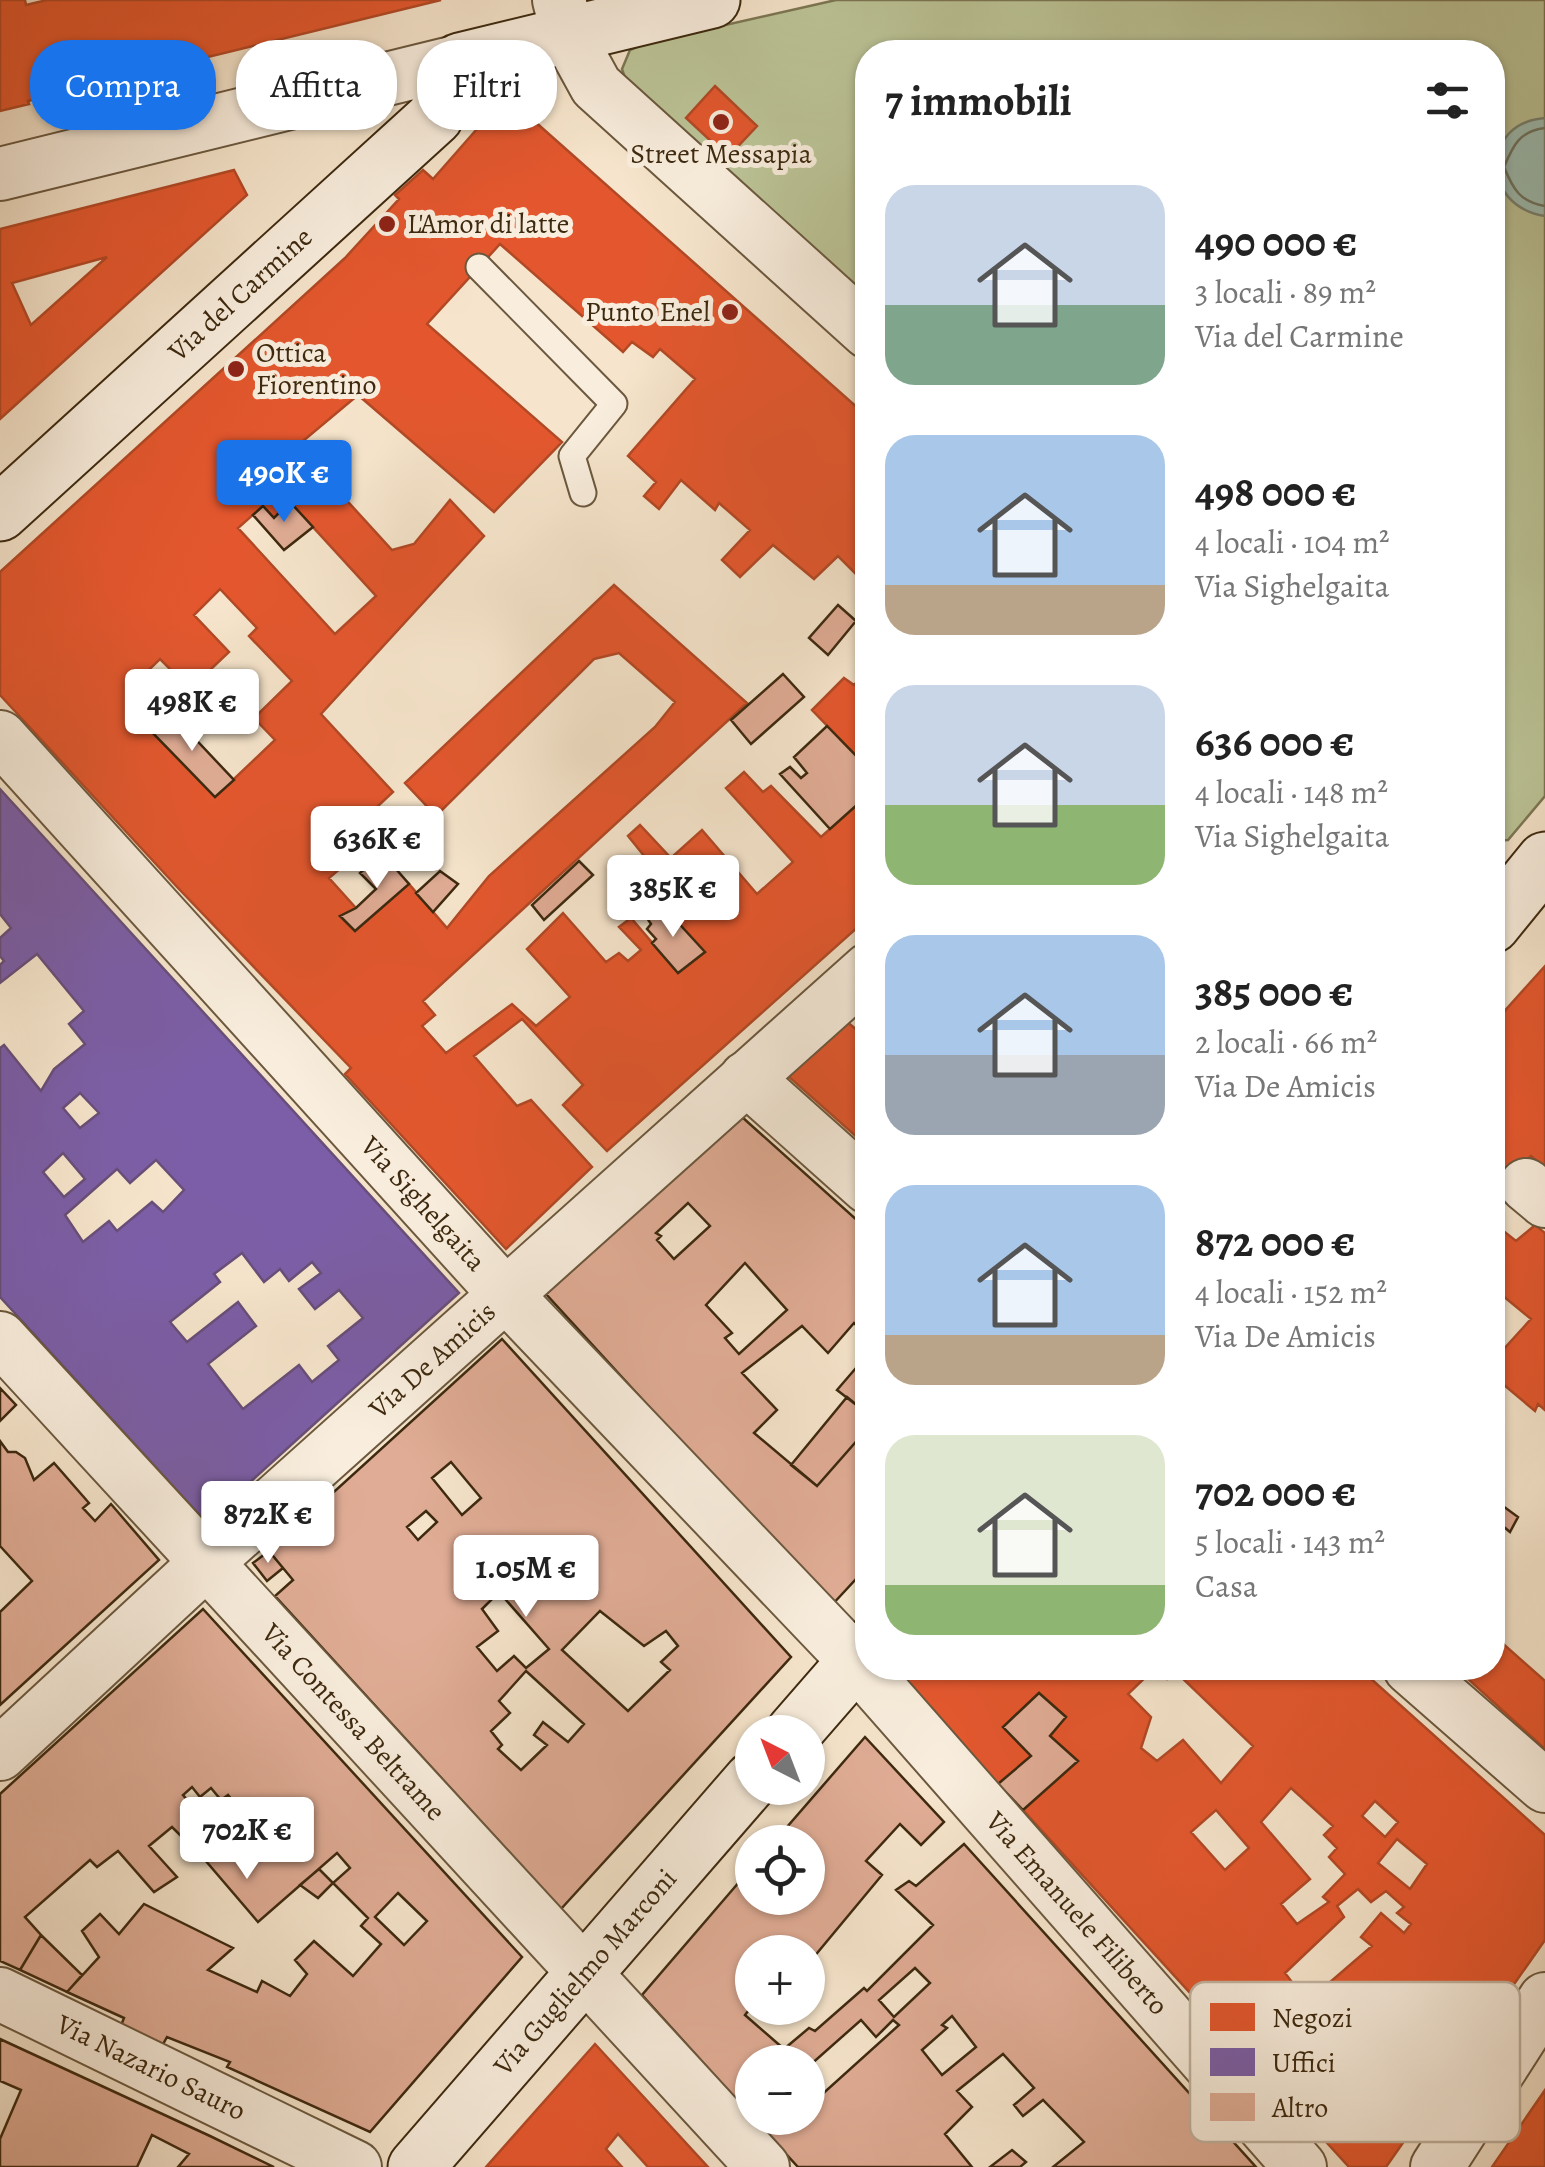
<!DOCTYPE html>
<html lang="it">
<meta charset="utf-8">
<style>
body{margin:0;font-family:Alegreya,serif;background:#f2f2f2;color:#222;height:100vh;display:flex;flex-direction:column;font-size:38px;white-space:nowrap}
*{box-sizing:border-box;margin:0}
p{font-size:32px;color:#767676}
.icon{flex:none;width:55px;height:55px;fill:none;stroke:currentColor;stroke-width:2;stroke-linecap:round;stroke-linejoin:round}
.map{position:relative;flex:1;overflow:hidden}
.side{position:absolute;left:855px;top:40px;width:650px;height:1640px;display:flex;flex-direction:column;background:#fff;border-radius:40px;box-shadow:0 2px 8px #0004}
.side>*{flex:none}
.hud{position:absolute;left:30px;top:40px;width:675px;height:90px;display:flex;gap:20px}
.needle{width:65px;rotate:318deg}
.tools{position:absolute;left:735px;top:1715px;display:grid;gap:20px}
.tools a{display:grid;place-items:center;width:90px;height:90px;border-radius:50%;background:#fff;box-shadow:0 2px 8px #0004;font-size:50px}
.price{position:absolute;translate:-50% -85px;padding:0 22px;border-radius:10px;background:#fff;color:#222;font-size:32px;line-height:65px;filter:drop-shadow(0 2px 5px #0008)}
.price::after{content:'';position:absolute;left:50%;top:60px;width:30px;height:22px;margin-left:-15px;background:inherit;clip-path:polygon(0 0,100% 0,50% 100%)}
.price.on{background:#1a73e8;color:#fff}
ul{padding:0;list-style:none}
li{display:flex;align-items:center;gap:30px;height:250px;padding:0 30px}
li span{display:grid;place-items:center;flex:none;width:280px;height:200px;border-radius:30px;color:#555}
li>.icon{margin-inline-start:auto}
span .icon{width:120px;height:120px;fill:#fffc;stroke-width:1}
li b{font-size:42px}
h2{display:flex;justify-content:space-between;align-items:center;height:120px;padding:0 30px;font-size:42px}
.tag{padding:0 35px;border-radius:40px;background:#fff;box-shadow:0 2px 8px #0004;font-size:35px;line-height:90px}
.tag.on{background:#1a73e8;color:#fff}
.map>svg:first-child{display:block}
</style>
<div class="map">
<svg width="1545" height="2167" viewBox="0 0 1545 2167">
<rect width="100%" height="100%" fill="#f6e5cc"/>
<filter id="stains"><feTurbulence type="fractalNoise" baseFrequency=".002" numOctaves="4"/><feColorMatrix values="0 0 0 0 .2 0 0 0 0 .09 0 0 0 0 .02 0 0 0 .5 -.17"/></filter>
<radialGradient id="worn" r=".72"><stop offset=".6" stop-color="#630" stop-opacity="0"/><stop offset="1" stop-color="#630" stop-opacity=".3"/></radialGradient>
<path fill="#bcc598" stroke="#7c7754" stroke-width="2.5" d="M 836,0 L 1545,0 L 1545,796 L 1508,840 L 1493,841 L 1492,52 L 868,52 L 867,297 L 626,81 L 622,69 L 630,50 L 646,43 Z"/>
<path fill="#9dbfb5" stroke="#778373" stroke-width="2.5" d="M 1545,118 L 1545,216 C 1480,206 1480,123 1545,118 Z"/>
<path fill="#e4572e" stroke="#b24925" stroke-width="2.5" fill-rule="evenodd" d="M 0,0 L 25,0 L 26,5 L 47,0 L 441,0 L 28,101 L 29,104 L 0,111 Z
M 715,86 L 757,126 L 728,157 L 686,118 Z
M 506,96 L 868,417 L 868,591 L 858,583 L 862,580 L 838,556 L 814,579 L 773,545 L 740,577 L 722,560 L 750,530 L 719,503 L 715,510 L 681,480 L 659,509 L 644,496 L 656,482 L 628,456 L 695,379 L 660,349 L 653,357 L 632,342 L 623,352 L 500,244 L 427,324 L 562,442 L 494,512 L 358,395 L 297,446 L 392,550 L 414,544 L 450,500 L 484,536 L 321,714 L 393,792 L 330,851 L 343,866 L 329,878 L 356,908 L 340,916 L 355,931 L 409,884 L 447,928 L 489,876 L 655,727 L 675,702 L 619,653 L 594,659 L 436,816 L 405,783 L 614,585 L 747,703 L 423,1001 L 435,1015 L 422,1026 L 446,1053 L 512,1004 L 536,1026 L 570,997 L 527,949 L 563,913 L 606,962 L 619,953 L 628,961 L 641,950 L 619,927 L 631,918 L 678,973 L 705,952 L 639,880 L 653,867 L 628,836 L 640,825 L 671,858 L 702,830 L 757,894 L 793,862 L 726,788 L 744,772 L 763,792 L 771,786 L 821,837 L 868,795 L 868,918 L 607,1151 L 563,1105 L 583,1085 L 522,1019 L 474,1056 L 517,1106 L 531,1100 L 592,1167 L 506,1249 L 345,1074 L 351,1068 L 178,888 L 0,695 L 0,572 L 345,258 L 399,199 L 395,195 L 423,170 L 433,179 ZM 290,502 L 376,596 L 335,634 L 238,528 L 263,506 L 274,518 ZM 220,589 L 257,628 L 249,636 L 292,681 L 254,718 L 275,740 L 215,797 L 150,730 L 161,721 L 130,688 L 160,659 L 190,689 L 229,652 L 194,615 Z
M 234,170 L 247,195 L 0,419 L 0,229 ZM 107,257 L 31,325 L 12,283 Z
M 844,678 L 854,685 L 859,680 L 868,688 L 868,768 L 812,710 Z
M 1545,966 L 1545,1168 L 1531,1156 L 1492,1195 L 1492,1025 Z
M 846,1021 L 868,1039 L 868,1147 L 788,1076 Z
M 1492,1222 L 1516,1241 L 1535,1225 L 1545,1233 L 1545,1410 L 1538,1404 L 1535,1411 L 1492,1375 L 1492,1362 L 1531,1319 L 1492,1287 Z
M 1492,1634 L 1545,1681 L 1545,1749 L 1456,1668 L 1492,1668 Z
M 919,1668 L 1155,1668 L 1128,1694 L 1151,1717 L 1141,1748 L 1157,1761 L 1183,1740 L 1221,1783 L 1253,1746 L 1175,1671 L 1167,1679 L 1158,1668 L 1359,1668 L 1545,1835 L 1545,1940 L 1386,2167 L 1349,2167 L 1023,1810 L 1078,1761 L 1050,1736 L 1066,1717 L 1039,1693 L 1003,1727 L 1031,1756 L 998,1784 L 906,1682 ZM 1291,1788 L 1333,1826 L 1324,1835 L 1337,1848 L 1329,1857 L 1345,1874 L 1323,1897 L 1329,1902 L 1297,1924 L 1281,1904 L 1310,1879 L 1261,1822 ZM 1375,1801 L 1398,1822 L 1385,1837 L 1362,1816 ZM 1216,1810 L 1249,1848 L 1225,1870 L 1191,1832 ZM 1397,1839 L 1427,1864 L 1410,1889 L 1378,1863 ZM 1358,1889 L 1371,1902 L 1386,1891 L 1404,1907 L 1397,1913 L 1411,1924 L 1404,1933 L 1381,1913 L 1361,1937 L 1372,1946 L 1307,2002 L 1285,1973 L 1344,1917 L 1337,1906 Z
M 595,2044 L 708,2167 L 648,2167 L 618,2134 L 606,2149 L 622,2167 L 486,2167 Z
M 1545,2090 L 1545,2167 L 1492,2167 Z"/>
<path fill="#7b5ea7" stroke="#684e79" stroke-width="2.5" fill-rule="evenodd" d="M 0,789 L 459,1293 L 206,1522 L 0,1297 L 0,1048 L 4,1045 L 41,1091 L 54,1069 L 85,1044 L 69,1024 L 84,1011 L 37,954 L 0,983 L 0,965 L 4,961 L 0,956 L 0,938 L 11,928 L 0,914 ZM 80,1093 L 99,1113 L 80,1128 L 63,1108 ZM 63,1153 L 85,1179 L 64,1197 L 43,1172 ZM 156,1160 L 184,1190 L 163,1212 L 152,1202 L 117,1231 L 109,1221 L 83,1242 L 65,1215 L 117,1169 L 130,1183 ZM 242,1253 L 264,1282 L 280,1269 L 289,1281 L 312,1262 L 321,1273 L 299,1289 L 315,1309 L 339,1290 L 363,1318 L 328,1346 L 339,1360 L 312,1382 L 299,1365 L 243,1409 L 208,1364 L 256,1326 L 238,1302 L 187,1342 L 170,1322 L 220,1282 L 214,1274 Z"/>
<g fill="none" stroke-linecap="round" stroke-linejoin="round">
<path stroke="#6d7462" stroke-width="2.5" d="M 1545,128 C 1519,131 1513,146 1504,167 C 1513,189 1520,202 1545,206"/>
</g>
<path fill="#e0ac95" stroke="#3d290f" stroke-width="2.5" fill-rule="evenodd" d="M 290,502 L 313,527 L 284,550 L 253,515 L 263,506 L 274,518 Z
M 838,605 L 856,621 L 828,655 L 809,638 Z
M 783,674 L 804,697 L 751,744 L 731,720 Z
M 170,712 L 234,780 L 215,797 L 150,730 Z
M 827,726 L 868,768 L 868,795 L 830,829 L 780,774 L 790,767 L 801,778 L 807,773 L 794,757 Z
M 382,853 L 409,884 L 355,931 L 340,916 L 356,908 L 376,889 L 360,873 Z
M 579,861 L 593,875 L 544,920 L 532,905 Z
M 440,871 L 458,884 L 433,912 L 416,893 Z
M 661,904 L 705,952 L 678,973 L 652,943 L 656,939 L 647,929 L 651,924 L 647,918 Z
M 742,1117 L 868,1230 L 868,1336 L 854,1323 L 828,1353 L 802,1326 L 742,1373 L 777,1410 L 754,1433 L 817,1486 L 868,1428 L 868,1566 L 831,1606 L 546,1294 ZM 688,1203 L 710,1226 L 674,1259 L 657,1240 L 661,1236 L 656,1233 ZM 745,1263 L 787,1310 L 739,1354 L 725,1338 L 732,1333 L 706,1305 Z
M 502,1339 L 791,1657 L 561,1909 L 275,1596 L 293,1580 L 269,1551 ZM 451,1462 L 481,1498 L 462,1515 L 432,1478 ZM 426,1511 L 437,1522 L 418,1540 L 407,1527 ZM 499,1592 L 549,1649 L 526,1668 L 514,1656 L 497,1671 L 477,1647 L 498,1631 L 482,1609 ZM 600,1611 L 644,1646 L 666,1631 L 678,1646 L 661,1662 L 670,1670 L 628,1711 L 562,1650 ZM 526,1671 L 584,1724 L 568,1742 L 543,1722 L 534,1735 L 547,1745 L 521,1770 L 498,1749 L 502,1745 L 491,1731 L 510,1713 L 499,1701 Z
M 868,1354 L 868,1414 L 837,1390 Z
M 0,1388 L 16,1405 L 0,1421 Z
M 847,1397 L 868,1414 L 868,1428 L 817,1486 L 791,1465 Z
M 0,1441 L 8,1452 L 16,1452 L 25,1458 L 34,1480 L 54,1463 L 89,1503 L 83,1508 L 95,1521 L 111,1504 L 159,1560 L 0,1705 L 0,1612 L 32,1581 L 0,1546 Z
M 1492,1498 L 1518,1517 L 1510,1532 L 1498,1522 L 1492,1528 Z
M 269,1551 L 283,1568 L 267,1581 L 253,1563 Z
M 203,1609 L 522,1957 L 370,2132 L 227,2067 L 230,2062 L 167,2037 L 162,2046 L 120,2028 L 124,2018 L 67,1992 L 99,1957 L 82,1931 L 100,1914 L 119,1934 L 144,1904 L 233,1948 L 208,1970 L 257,1992 L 262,1981 L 290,1996 L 307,1974 L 295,1960 L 314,1941 L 353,1976 L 381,1944 L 361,1926 L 368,1918 L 333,1883 L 350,1868 L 337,1853 L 258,1922 L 205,1860 L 219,1850 L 193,1827 L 182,1837 L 172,1827 L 149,1846 L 177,1877 L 154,1892 L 118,1851 L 97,1867 L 90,1860 L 25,1917 L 41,1935 L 20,1970 L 0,1961 L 0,1794 ZM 192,1787 L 200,1797 L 211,1788 L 221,1800 L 228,1795 L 238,1807 L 213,1829 L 183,1795 ZM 398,1893 L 427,1921 L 404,1945 L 375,1917 Z
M 1039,1693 L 1066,1717 L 1050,1736 L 1078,1761 L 1023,1810 L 998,1784 L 1031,1756 L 1003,1727 Z
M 865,1737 L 944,1822 L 921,1845 L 900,1824 L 866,1861 L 882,1875 L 808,1964 L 808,1952 L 752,1952 L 752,2006 L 745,2015 L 784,2049 L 809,2028 L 815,2031 L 864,1988 L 867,1991 L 933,1925 L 896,1890 L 909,1881 L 916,1886 L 964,1844 L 1256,2167 L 1053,2167 L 1084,2142 L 1043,2100 L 1023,2116 L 1014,2105 L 1034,2088 L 1003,2054 L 957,2091 L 972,2107 L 945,2134 L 972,2167 L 798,2167 L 753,2118 L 808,2118 L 808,2107 L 899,2025 L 893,2020 L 876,2037 L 861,2020 L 808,2067 L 808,2062 L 752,2062 L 752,2117 L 642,1995 L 752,1867 L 752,1898 L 808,1898 L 808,1842 L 774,1842 ZM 915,1968 L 930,1983 L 894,2017 L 879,2000 ZM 952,2016 L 976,2047 L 942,2075 L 922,2050 L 947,2028 L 942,2025 Z
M 319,1869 L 333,1883 L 318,1898 L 300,1885 Z
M 41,1935 L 82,1975 L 67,1992 L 20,1970 Z
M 0,2039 L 210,2136 L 274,2167 L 178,2167 L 189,2154 L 152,2135 L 137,2167 L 0,2167 L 0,2139 L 21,2090 L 0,2081 Z
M 1012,2150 L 1026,2162 L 1020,2167 L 990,2167 Z"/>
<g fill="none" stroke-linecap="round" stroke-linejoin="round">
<defs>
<path id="lane" d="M 479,267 L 614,404 L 572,456 L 583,493"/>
<g id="street">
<path d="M 559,0 L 568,35 L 596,86 L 868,332"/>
<path d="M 0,174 L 460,61"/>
<path id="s1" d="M 0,737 L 506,1295 L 855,1661 L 1300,2167"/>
<path d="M 746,1078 L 868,1187"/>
<path d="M 1526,1185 L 1545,1201"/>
<path id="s2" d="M 0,1338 L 763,2167"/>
<path d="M 1410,1668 L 1545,1786"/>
<path id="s3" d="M 0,1754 L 206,1563 L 868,970"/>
<path id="s4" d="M 0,1994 L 355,2167"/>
<path d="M 1437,2167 L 1545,1999"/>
</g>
<g id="secondary">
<path id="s5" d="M 0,513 L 435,117 L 460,61 L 712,0"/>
<path d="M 1492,925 L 1545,860"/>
<path d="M 794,1732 L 868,1647"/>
<path id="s6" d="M 416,2167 L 752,1780"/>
</g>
</defs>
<use href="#lane" stroke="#6b583e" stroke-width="29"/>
<use href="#street" stroke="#6b583e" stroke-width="56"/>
<use href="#secondary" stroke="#3d290f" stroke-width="59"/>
<use href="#lane" stroke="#f9eede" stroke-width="25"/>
<use href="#street" stroke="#f9eede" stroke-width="52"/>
<use href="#secondary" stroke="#f9eede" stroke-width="55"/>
</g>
<g fill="#8f2418" stroke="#f9eede" stroke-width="4">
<circle cx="721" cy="122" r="10"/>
<circle cx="387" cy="224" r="10"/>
<circle cx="730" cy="312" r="10"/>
<circle cx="236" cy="369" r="10"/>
</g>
<g text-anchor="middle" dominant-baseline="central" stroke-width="10" stroke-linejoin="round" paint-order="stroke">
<g font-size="28" fill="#3d290f" stroke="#f9eede" text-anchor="start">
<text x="721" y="154" text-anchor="middle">Street Messapia</text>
<text x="407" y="224">L'Amor di latte</text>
<text x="710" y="312" text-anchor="end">Punto Enel</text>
<text x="256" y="353">Ottica<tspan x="256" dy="32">Fiorentino</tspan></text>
</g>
<g font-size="28" fill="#3d290f" stroke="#f9eede">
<text stroke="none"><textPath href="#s5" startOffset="325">Via del Carmine</textPath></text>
<text stroke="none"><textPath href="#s1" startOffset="630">Via Sighelgaita</textPath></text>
<text stroke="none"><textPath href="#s3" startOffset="585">Via De Amicis</textPath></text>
<text stroke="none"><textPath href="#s2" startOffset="522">Via Contessa Beltrame</textPath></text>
<text stroke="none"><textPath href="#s1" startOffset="1595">Via Emanuele Filiberto</textPath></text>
<text stroke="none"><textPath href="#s6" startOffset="258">Via Guglielmo Marconi</textPath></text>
<text stroke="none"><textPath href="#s4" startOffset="168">Via Nazario Sauro</textPath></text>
</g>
</g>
<rect x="1190" y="1982" width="330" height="160" rx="15" fill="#f9eede" stroke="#c1b3a0" stroke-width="2.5"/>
<rect x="1210" y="2003" width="45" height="28" fill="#e4572e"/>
<rect x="1210" y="2048" width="45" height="28" fill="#7b5ea7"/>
<rect x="1210" y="2093" width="45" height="28" fill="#e0ac95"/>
<g font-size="28" fill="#3d290f">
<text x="1272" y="2027">Negozi</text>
<text x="1272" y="2072">Uffici</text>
<text x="1272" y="2117">Altro</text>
</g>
<rect width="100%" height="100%" filter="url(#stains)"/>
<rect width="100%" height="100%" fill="url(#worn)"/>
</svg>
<div class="tools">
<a><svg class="needle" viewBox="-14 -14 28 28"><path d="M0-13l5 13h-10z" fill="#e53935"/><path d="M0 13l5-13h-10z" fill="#767676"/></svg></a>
<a><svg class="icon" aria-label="locate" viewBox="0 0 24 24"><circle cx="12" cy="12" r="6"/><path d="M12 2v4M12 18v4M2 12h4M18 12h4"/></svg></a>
<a>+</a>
<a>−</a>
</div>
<b class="price on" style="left:284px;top:525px">490K €</b>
<b class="price" style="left:192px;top:754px">498K €</b>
<b class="price" style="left:377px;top:891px">636K €</b>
<b class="price" style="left:673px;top:940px">385K €</b>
<b class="price" style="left:268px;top:1566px">872K €</b>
<b class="price" style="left:526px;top:1620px">1.05M €</b>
<b class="price" style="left:247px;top:1882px">702K €</b>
<div class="hud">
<a class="tag on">Compra</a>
<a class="tag">Affitta</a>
<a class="tag">Filtri</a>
</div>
<section class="side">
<h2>7 immobili<svg class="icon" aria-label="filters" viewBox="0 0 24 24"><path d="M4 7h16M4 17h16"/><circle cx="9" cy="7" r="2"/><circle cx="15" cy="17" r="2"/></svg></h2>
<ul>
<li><span style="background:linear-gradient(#c9d6e8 60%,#7fa58c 0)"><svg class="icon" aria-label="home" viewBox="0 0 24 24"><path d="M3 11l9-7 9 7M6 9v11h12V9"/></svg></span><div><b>490 000 €</b><p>3 locali · 89 m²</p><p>Via del Carmine</p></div></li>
<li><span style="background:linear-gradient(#a9c7e8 75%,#b9a48a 0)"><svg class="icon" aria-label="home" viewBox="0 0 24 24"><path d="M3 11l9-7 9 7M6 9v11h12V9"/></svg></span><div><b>498 000 €</b><p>4 locali · 104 m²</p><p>Via Sighelgaita</p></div></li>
<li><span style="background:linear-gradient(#c9d6e8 60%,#8fb573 0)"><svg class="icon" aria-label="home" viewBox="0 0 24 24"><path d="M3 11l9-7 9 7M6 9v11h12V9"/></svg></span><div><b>636 000 €</b><p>4 locali · 148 m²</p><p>Via Sighelgaita</p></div></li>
<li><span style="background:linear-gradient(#a9c7e8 60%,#9aa5b1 0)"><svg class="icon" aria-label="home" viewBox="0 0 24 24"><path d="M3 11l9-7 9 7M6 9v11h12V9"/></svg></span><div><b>385 000 €</b><p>2 locali · 66 m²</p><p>Via De Amicis</p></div></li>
<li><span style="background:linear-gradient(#a9c7e8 75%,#b9a48a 0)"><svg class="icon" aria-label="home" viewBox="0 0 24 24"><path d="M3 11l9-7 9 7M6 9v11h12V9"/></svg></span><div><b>872 000 €</b><p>4 locali · 152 m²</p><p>Via De Amicis</p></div></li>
<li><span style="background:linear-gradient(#dfe7d0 75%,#8fb573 0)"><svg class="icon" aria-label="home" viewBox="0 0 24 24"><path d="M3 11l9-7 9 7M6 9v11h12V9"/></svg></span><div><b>702 000 €</b><p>5 locali · 143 m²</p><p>Casa</p></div></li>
</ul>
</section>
</div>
